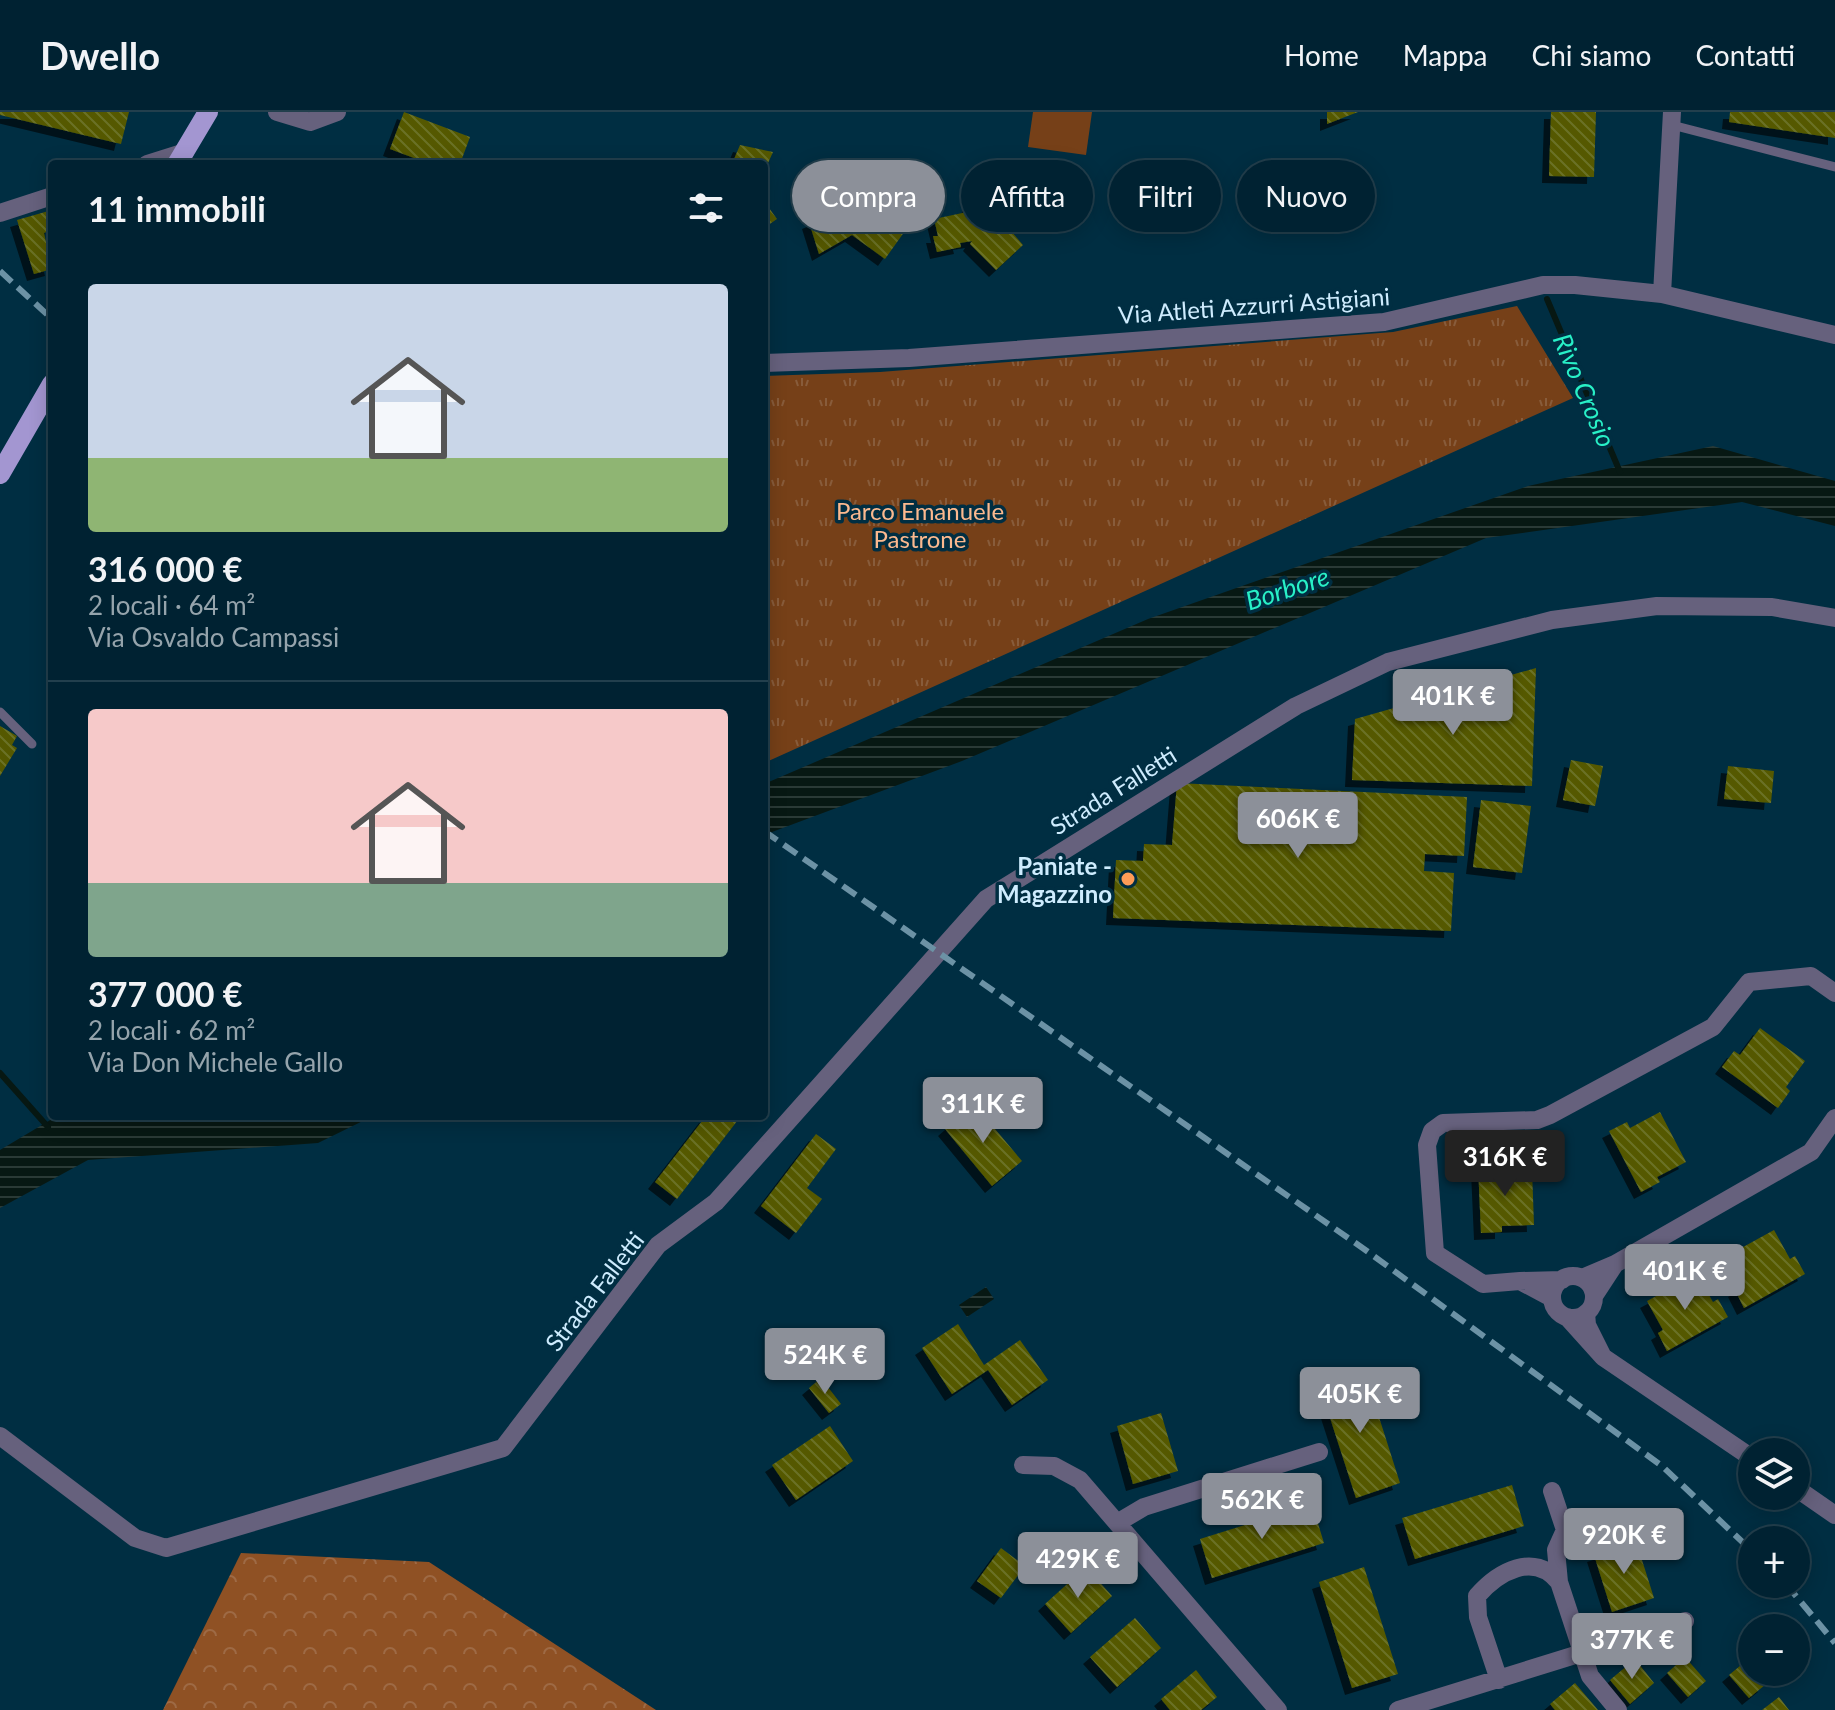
<!DOCTYPE html>
<html lang="it">
<meta charset="utf-8">
<style>
body{margin:0;font-family:Lato,sans-serif;background:#0a2a3a;color:#f1f3f6;height:100vh;display:flex;flex-direction:column;font-size:30px;white-space:nowrap}
*{box-sizing:border-box;margin:0}
p{font-size:26px;color:#95a4ac}
.icon{flex:none;width:44px;height:44px;fill:none;stroke:currentColor;stroke-width:2;stroke-linecap:round;stroke-linejoin:round}
.map{position:relative;flex:1;overflow:hidden}
.sheet{position:absolute;left:48px;top:48px;width:720px;height:960px;display:flex;flex-direction:column;background:#002232;border-radius:8px;box-shadow:0 4px 20px #0003,0 0 0 2px #223f4d}
.sheet>*{flex:none}
.banner{position:absolute;left:792px;top:48px;width:760px;height:72px;display:flex;gap:16px}
.fabs{position:absolute;left:1738px;top:1326px;display:grid;gap:16px}
.fabs a{display:grid;place-items:center;width:72px;height:72px;border-radius:50%;background:#002232;box-shadow:0 4px 20px #0003,0 0 0 2px #223f4d;font-size:40px}
.price{position:absolute;translate:-50% -68px;padding:0 18px;border-radius:8px;background:#8c9099;color:#fff;font-size:26px;line-height:52px;filter:drop-shadow(0 2px 4px #0008)}
.price::after{content:'';position:absolute;left:50%;top:48px;width:24px;height:18px;margin-left:-12px;background:inherit;clip-path:polygon(0 0,100% 0,50% 100%)}
.price.current{background:#222;color:#fff}
ul{padding:0;list-style:none}
li{display:grid;align-content:center;gap:16px;height:424px;padding:0 40px}
li+li{border-top:2px solid #223f4d}
li span{display:grid;place-items:center;height:248px;border-radius:8px;color:#555}
li>.icon{margin-inline-start:auto}
span .icon{width:144px;height:144px;fill:#fffc;stroke-width:1}
li b{font-size:34px}
h2{display:flex;justify-content:space-between;align-items:center;height:96px;padding:0 40px;font-size:34px}
.pill{padding:0 28px;border-radius:36px;background:#002232;box-shadow:0 4px 20px #0003,0 0 0 2px #223f4d;font-size:28px;line-height:72px}
.pill.current{background:#8c9099;color:#fff}
header{display:flex;align-items:center;gap:48px;box-sizing:border-box;height:112px;padding:0 40px;background:#002232;border-bottom:2px solid #223f4d}
header strong{font-size:38px}
nav{display:flex;gap:44px;margin-inline-start:auto;font-size:28px}
.map>svg:first-child{display:block}
</style>
<header>
<strong>Dwello</strong>
<nav><a>Home</a><a>Mappa</a><a>Chi siamo</a><a>Contatti</a></nav>
</header>
<div class="map">
<svg width="1835" height="1598" viewBox="0 0 1835 1598">
<defs>
<pattern id="forest-crowns" width="20" height="18" patternUnits="userSpaceOnUse" patternTransform="scale(2)"><rect width="20" height="18" fill="#8f5124"/><path d="M2 6a3 3 0 1 1 6 0M12 15a3 3 0 1 1 6 0" fill="none" stroke="#9e6a45"/></pattern>
<pattern id="park-tufts" width="24" height="20" patternUnits="userSpaceOnUse" patternTransform="scale(2)"><rect width="24" height="20" fill="#764018"/><path d="M3 7l-1-3M5 7V3M7 7l1-3M15 17l-1-3M17 17v-4M19 17l1-3" fill="none" stroke="#885c3b"/></pattern>
<pattern id="water-rules" width="6" height="5" patternUnits="userSpaceOnUse" patternTransform="scale(2)"><rect width="6" height="5" fill="#071813"/><path d="M0 2.5h6" fill="none" stroke="#2a3a36"/></pattern>
<pattern id="building-back-hatch" width="6" height="6" patternUnits="userSpaceOnUse" patternTransform="scale(2)"><rect width="6" height="6" fill="#545900"/><path d="M-1 5l2 2M0 0l6 6M5-1l2 2" fill="none" stroke="#6b7126"/></pattern>
<filter id="shadow"><feDropShadow dx="-7" dy="7" stdDeviation="0" flood-color="#0009"/></filter>
</defs>
<rect width="100%" height="100%" fill="#002e42"/>
<path fill="url(#forest-crowns)" d="M 241,1441 L 429,1450 L 656,1598 L 163,1598 Z"/>
<path fill="url(#park-tufts)" d="M 1517,194 L 1573,286 L 764,651 L 764,264 L 880,260 L 1393,220 Z"/>
<path fill="#764018" d="M 1033,0 L 1092,0 L 1086,43 L 1028,35 Z"/>
<path fill="url(#water-rules)" d="M 1713,334 L 1835,369 L 1835,414 L 1742,390 L 1486,426 L 962,649 L 764,723 L 764,672 L 1148,507 L 1528,374 Z
M 57,1004 L 373,1004 L 318,1031 L 88,1048 L 0,1096 L 0,1038 Z
M 986,1175 L 994,1187 L 967,1205 L 959,1193 Z"/>
<g fill="none" stroke-linecap="round" stroke-linejoin="round">
<path stroke="#071813" stroke-width="6" d="M 1547,187 L 1620,360
M 0,961 L 48,1015"/>
</g>
<path fill="url(#building-back-hatch)" filter="url(#shadow)" d="M 0,0 L 129,0 L 121,32 L 0,3 Z
M 404,0 L 470,25 L 460,52 L 430,52 L 390,37 Z
M 1327,0 L 1358,0 L 1327,12 Z
M 1551,0 L 1596,0 L 1594,65 L 1549,64 Z
M 1730,0 L 1835,0 L 1835,26 L 1729,10 Z
M 740,33 L 773,40 L 764,60 L 764,52 L 732,52 Z
M 844,64 L 877,67 L 873,97 L 905,119 L 885,147 L 852,123 L 819,142 L 809,110 L 843,96 Z
M 977,66 L 993,70 L 995,66 L 1011,72 L 996,107 L 999,105 L 1023,133 L 996,158 L 970,132 L 972,129 L 960,131 L 961,135 L 937,140 L 933,124 L 938,124 L 934,107 L 967,100 Z
M 764,89 L 777,107 L 764,116 Z
M 52,98 L 52,118 L 44,121 L 52,157 L 34,162 L 17,108 Z
M 1536,556 L 1532,674 L 1352,668 L 1355,607 Z
M 0,614 L 17,624 L 12,633 L 17,636 L 0,664 Z
M 1571,648 L 1603,654 L 1595,694 L 1563,688 Z
M 1728,654 L 1774,659 L 1771,691 L 1724,687 Z
M 1177,671 L 1467,685 L 1464,744 L 1425,742 L 1424,759 L 1454,761 L 1451,819 L 1113,806 L 1116,748 L 1143,749 L 1144,732 L 1172,733 Z
M 1481,688 L 1531,694 L 1522,761 L 1473,755 Z
M 1760,916 L 1805,949 L 1786,975 L 1790,979 L 1778,996 L 1722,955 L 1734,939 L 1740,943 Z
M 974,992 L 1022,1049 L 992,1074 L 945,1017 Z
M 1660,1000 L 1686,1050 L 1657,1065 L 1660,1070 L 1641,1080 L 1609,1019 L 1627,1010 L 1630,1016 Z
M 706,1004 L 741,1004 L 677,1087 L 655,1070 Z
M 816,1022 L 836,1037 L 807,1076 L 822,1087 L 796,1121 L 761,1094 Z
M 1498,1052 L 1498,1058 L 1532,1057 L 1534,1113 L 1502,1114 L 1502,1120 L 1481,1121 L 1478,1053 Z
M 1774,1118 L 1790,1147 L 1795,1144 L 1805,1162 L 1744,1196 L 1735,1178 L 1740,1175 L 1725,1145 Z
M 1697,1162 L 1713,1190 L 1718,1187 L 1728,1205 L 1667,1239 L 1658,1221 L 1663,1218 L 1647,1189 Z
M 958,1212 L 984,1253 L 1020,1228 L 1048,1268 L 1012,1293 L 988,1258 L 952,1282 L 922,1236 Z
M 1365,1261 L 1400,1371 L 1356,1386 L 1320,1275 Z
M 821,1266 L 841,1292 L 829,1301 L 809,1276 Z
M 1161,1301 L 1178,1359 L 1133,1372 L 1117,1314 Z
M 830,1314 L 853,1349 L 796,1388 L 772,1353 Z
M 1512,1373 L 1524,1414 L 1415,1447 L 1402,1406 Z
M 1312,1392 L 1324,1431 L 1212,1466 L 1200,1427 Z
M 1636,1429 L 1654,1486 L 1612,1500 L 1594,1443 Z
M 1001,1436 L 1025,1454 L 1001,1486 L 977,1469 Z
M 1086,1455 L 1112,1484 L 1071,1521 L 1045,1492 Z
M 1364,1455 L 1398,1562 L 1352,1576 L 1319,1470 Z
M 1135,1506 L 1161,1536 L 1117,1575 L 1090,1545 Z
M 1685,1545 L 1706,1569 L 1688,1585 L 1667,1561 Z
M 1635,1547 L 1654,1571 L 1630,1592 L 1610,1568 Z
M 1746,1549 L 1765,1573 L 1749,1586 L 1729,1563 Z
M 1196,1558 L 1217,1585 L 1201,1598 L 1170,1598 L 1161,1587 Z
M 1575,1571 L 1598,1598 L 1555,1598 L 1550,1592 Z
M 1779,1585 L 1789,1598 L 1762,1598 Z"/>
<g fill="none" stroke-linecap="round" stroke-linejoin="round">
<path stroke="#66617d" stroke-width="9" d="M 1672,13 L 1835,55
M 0,600 L 32,632"/>
<path stroke="#66617d" stroke-width="18" d="M 277,0 L 310,10 L 337,0
M 147,52 L 185,40
M 0,101 L 52,84
M 1662,182 L 1672,0
M 764,251 L 909,246 L 1384,210 L 1543,173 L 1575,173 L 1662,182 L 1835,223
M 1615,1152 L 1811,1040 L 1835,1006
M1552 1185a21 21 0 1 1 42 0a21 21 0 1 1-42 0Z
M 1582,1166 L 1615,1152 L 1594,1184
M 1520,1169 L 1483,1172 L 1435,1141 L 1427,1033 L 1432,1019 L 1443,1011 L 1537,1008 L 1550,1003 L 1713,915 L 1749,870 L 1811,864 L 1835,881
M 1552,1186 L 1520,1169 L 1562,1168
M 1567,1205 L 1603,1245 L 1587,1213 L 1586,1201
M 1603,1245 L 1752,1346
M 0,1324 L 135,1426 L 166,1436 L 503,1336 L 658,1133 L 716,1090 L 986,787 L 1296,594 L 1388,550 L 1552,508 L 1657,494 L 1772,495 L 1835,506
M 1023,1353 L 1054,1354 L 1080,1368 L 1278,1598
M 1796,1376 L 1835,1403
M 1552,1379 L 1565,1418 L 1556,1438 L 1559,1470
M 1117,1411 L 1144,1395 L 1319,1340
M 1499,1568 L 1478,1505 L 1477,1484 C 1498,1460 1534,1439 1559,1470 L 1590,1564 L 1618,1598
M 1398,1598 L 1685,1509"/>
<path stroke="#a396d1" stroke-width="20" d="M 177,52 L 208,0
M 0,362 L 52,272"/>
<path stroke="#6c92a5" stroke-width="6" stroke-dasharray="16 8" stroke-linecap="butt" d="M 0,159 L 52,207
M 764,719 L 1364,1137 L 1662,1354 L 1752,1439
M 1786,1472 L 1835,1531"/>
</g>
<circle fill="#fe9c57" stroke="#002e42" stroke-width="3" cx="1128" cy="767" r="8"/>
<g text-anchor="middle" dominant-baseline="central" stroke-width="7" stroke-linejoin="round" paint-order="stroke">
<g font-size="24" fill="#ceecfe" stroke="#002e42">
<text transform="translate(1254 193) rotate(-4)">Via Atleti Azzurri Astigiani</text>
<text transform="translate(1113 678) rotate(-32)">Strada Falletti</text>
<text transform="translate(594 1179) rotate(-52)">Strada Falletti</text>
</g>
<g font-size="24" fill="#fbb98f" stroke="#002e42">
<text x="920" y="398">Parco Emanuele<tspan x="920" dy="28">Pastrone</tspan></text>
</g>
<g font-size="24" font-weight="bold" fill="#ceecfe" stroke="#002e42" text-anchor="end">
<text x="1112" y="753">Paniate -<tspan x="1112" dy="28">Magazzino</tspan></text>
</g>
<g font-size="26" font-style="italic" fill="#28f0c7" stroke="#002e42">
<text transform="translate(1585 278) rotate(67)">Rivo Crosio</text>
<text transform="translate(1287 476) rotate(-18)">Borbore</text>
</g>
</g>
</svg>
<div class="fabs">
<a><svg class="icon" aria-label="layers" viewBox="0 0 24 24"><path d="M12 4l9 5-9 5-9-5zM3 14l9 5 9-5"/></svg></a>
<a>+</a>
<a>−</a>
</div>
<b class="price" style="left:1453px;top:625px">401K €</b>
<b class="price" style="left:1298px;top:748px">606K €</b>
<b class="price" style="left:983px;top:1033px">311K €</b>
<b class="price current" style="left:1505px;top:1086px">316K €</b>
<b class="price" style="left:1685px;top:1200px">401K €</b>
<b class="price" style="left:825px;top:1284px">524K €</b>
<b class="price" style="left:1360px;top:1323px">405K €</b>
<b class="price" style="left:1262px;top:1429px">562K €</b>
<b class="price" style="left:1624px;top:1464px">920K €</b>
<b class="price" style="left:1078px;top:1488px">429K €</b>
<b class="price" style="left:1632px;top:1569px">377K €</b>
<div class="banner">
<a class="pill current">Compra</a>
<a class="pill">Affitta</a>
<a class="pill">Filtri</a>
<a class="pill">Nuovo</a>
</div>
<section class="sheet">
<h2>11 immobili<svg class="icon" aria-label="filters" viewBox="0 0 24 24"><path d="M4 7h16M4 17h16"/><circle cx="9" cy="7" r="2"/><circle cx="15" cy="17" r="2"/></svg></h2>
<ul>
<li><span style="background:linear-gradient(#c9d6e8 70%,#8fb573 0)"><svg class="icon" aria-label="home" viewBox="0 0 24 24"><path d="M3 11l9-7 9 7M6 9v11h12V9"/></svg></span><div><b>316 000 €</b><p>2 locali · 64 m²</p><p>Via Osvaldo Campassi</p></div></li>
<li><span style="background:linear-gradient(#f6c9c9 70%,#7fa58c 0)"><svg class="icon" aria-label="home" viewBox="0 0 24 24"><path d="M3 11l9-7 9 7M6 9v11h12V9"/></svg></span><div><b>377 000 €</b><p>2 locali · 62 m²</p><p>Via Don Michele Gallo</p></div></li>
</ul>
</section>
</div>
